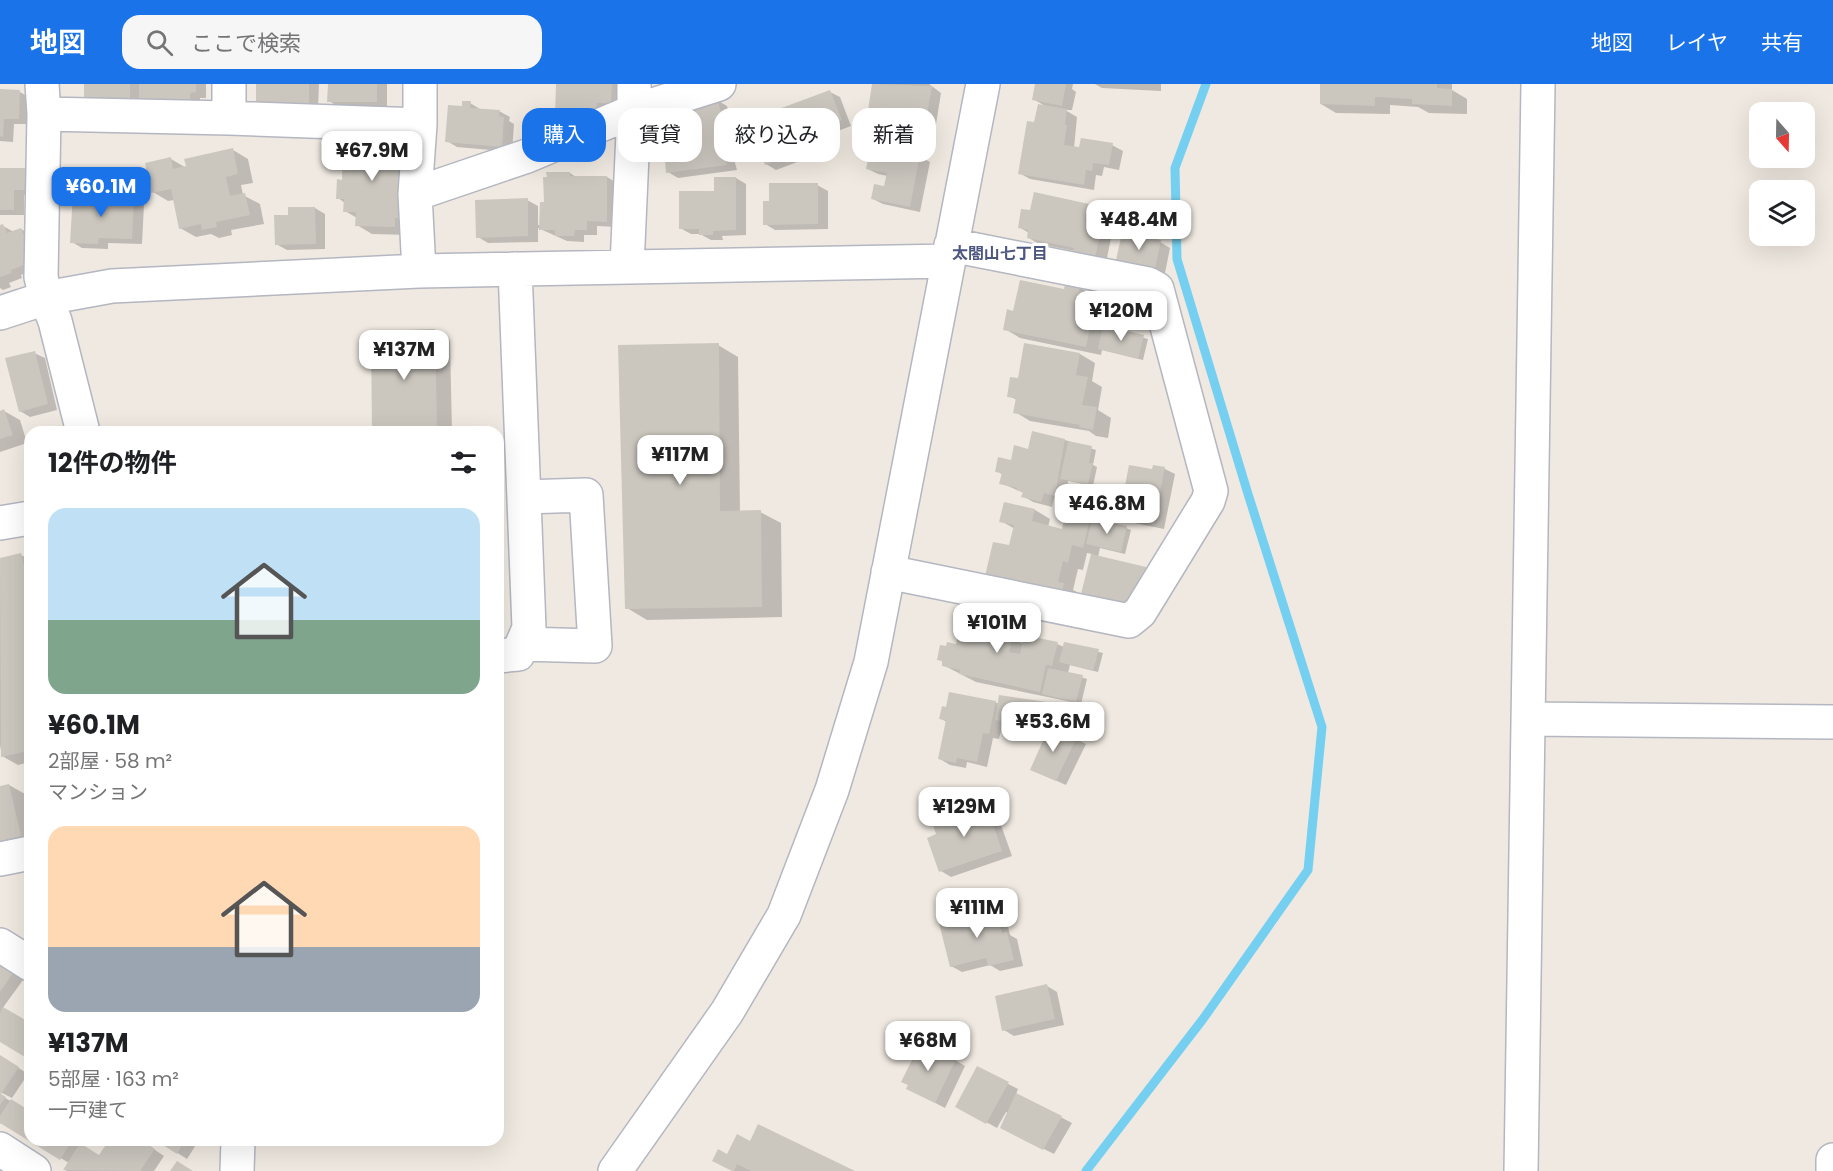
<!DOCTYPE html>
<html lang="ja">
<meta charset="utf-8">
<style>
body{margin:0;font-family:Poppins,"Noto Sans JP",sans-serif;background:#f6f6f6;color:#202124;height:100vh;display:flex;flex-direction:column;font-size:22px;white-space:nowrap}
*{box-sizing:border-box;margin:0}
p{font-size:20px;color:#757577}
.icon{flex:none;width:33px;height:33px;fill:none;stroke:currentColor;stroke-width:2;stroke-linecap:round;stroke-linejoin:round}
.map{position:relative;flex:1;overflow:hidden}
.details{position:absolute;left:24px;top:342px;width:480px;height:720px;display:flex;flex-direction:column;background:#fff;border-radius:18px;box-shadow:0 6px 24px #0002}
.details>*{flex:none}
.guide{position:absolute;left:522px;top:24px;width:570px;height:54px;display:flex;gap:12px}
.needle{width:39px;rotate:160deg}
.fabs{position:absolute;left:1749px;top:18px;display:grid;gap:12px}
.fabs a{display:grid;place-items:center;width:66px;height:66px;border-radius:12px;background:#fff;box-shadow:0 6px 24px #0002;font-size:30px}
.price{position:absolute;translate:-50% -51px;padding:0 14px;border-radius:12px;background:#fff;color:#222;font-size:20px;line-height:39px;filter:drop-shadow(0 2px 3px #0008)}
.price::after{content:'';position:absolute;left:50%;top:36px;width:18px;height:14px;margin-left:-9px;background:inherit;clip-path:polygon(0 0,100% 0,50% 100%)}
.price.on{background:#1a73e8;color:#fff}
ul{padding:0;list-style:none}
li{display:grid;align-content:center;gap:12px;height:318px;padding:0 24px}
li span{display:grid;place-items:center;height:186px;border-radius:18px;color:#555}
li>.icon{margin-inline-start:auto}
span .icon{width:108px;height:108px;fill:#fffc;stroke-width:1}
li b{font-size:26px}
h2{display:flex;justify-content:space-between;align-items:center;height:72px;padding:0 24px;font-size:26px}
.tag{padding:0 21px;border-radius:18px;background:#fff;box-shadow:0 6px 24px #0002;font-size:21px;line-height:54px}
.tag.on{background:#1a73e8;color:#fff}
header{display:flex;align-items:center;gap:36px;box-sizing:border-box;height:84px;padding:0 30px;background:#1a73e8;color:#fff}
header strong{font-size:28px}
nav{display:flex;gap:33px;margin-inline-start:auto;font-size:21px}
.search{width:420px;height:54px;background:#f6f6f6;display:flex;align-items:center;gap:15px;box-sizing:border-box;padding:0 21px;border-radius:18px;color:#757577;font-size:22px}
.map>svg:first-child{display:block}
</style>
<header>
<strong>地図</strong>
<div class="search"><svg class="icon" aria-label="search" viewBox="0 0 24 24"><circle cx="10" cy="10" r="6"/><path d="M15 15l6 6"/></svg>ここで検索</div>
<nav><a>地図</a><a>レイヤ</a><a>共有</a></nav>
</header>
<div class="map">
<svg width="1833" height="1087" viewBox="0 0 1833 1087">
<rect width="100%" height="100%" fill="#efe9e1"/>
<path fill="#0003" d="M 86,0 L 206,0 L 206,14 L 200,14 L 200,28 L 96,19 L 85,14 Z
M 258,0 L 319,0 L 318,26 Z
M 329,0 L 387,0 L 387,23 L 339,23 L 329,17 Z
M 558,0 L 623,0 L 621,24 L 593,37 L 567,36 L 556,30 Z
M 874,0 L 929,0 L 941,9 L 934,53 L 916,50 L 915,54 L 902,52 L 901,58 L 893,56 L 893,59 L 884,57 L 867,45 Z
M 1036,0 L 1073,0 L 1072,5 L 1076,8 L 1072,26 L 1065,26 L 1077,33 L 1074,64 L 1112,61 L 1123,67 L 1119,86 L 1104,83 L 1102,92 L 1096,91 L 1094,106 L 1030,95 L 1019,89 L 1036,40 L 1047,23 L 1033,15 Z
M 1095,0 L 1161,0 L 1161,7 L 1102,4 Z
M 1322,0 L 1452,0 L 1452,6 L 1467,15 L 1467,30 L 1429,29 L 1418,23 L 1390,21 L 1390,30 L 1336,29 L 1321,20 Z
M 0,7 L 20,8 L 30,14 L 29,40 L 14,40 L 13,58 L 0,57 Z
M 830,8 L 840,13 L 851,42 L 822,53 L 827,67 L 776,86 L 766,80 Z
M 717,16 L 727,22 L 736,55 L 729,57 L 737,86 L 678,94 L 668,88 L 672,48 Z
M 470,19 L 480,25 L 499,27 L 510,33 L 509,37 L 514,40 L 512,68 L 457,63 L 447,57 L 463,24 Z
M 402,60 L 410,151 L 372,150 L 357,141 L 357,134 L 345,127 L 345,119 L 338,114 Z
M 233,66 L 248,75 L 253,99 L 241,101 L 243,111 L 260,120 L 264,140 L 231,146 L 232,151 L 219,154 L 211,150 L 196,153 L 180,144 L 174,116 L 168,117 L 153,108 L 171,75 L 188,85 Z
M 919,72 L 930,78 L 920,128 L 883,120 L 873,115 L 885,104 L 888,92 L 878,90 L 868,85 Z
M 0,85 L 25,86 L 35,92 L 35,111 L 24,111 L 24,131 L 0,131 Z
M 570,89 L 576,93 L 607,93 L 617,99 L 617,143 L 597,142 L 597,151 L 584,151 L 584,158 L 567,157 L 538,144 L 538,158 L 488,159 L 478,153 L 527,116 L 538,122 L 538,141 L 541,141 L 545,120 Z
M 736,94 L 746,100 L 746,151 L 722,152 L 723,156 L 711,156 L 700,150 L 691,150 L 680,144 L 715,108 Z
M 817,101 L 828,107 L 828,145 L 775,146 L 765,140 Z
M 133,114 L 144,120 L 142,160 L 108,159 L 108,165 L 82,164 L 72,158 Z
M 1088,121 L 1099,127 L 1095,142 L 1112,149 L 1106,179 L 1075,167 L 1039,160 L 1029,154 L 1029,149 L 1019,143 L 1031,128 Z
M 315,124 L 325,130 L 325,165 L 287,166 L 276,160 L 290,132 Z
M 3,142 L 14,148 L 21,145 L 31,151 L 34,186 L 21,191 L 22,194 L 9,199 L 11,203 L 3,206 L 0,204 L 0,143 Z
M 1160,158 L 1170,164 L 1165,189 L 1128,181 L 1117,175 Z
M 1080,204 L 1108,218 L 1141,213 L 1135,245 L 1108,240 L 1107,244 L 1148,255 L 1143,276 L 1102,266 L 1101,271 L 1020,254 L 1005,245 L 1015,228 L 1065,207 Z
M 435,247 L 450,256 L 452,348 L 374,348 Z
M 718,261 L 738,273 L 740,428 L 760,428 L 781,439 L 782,533 L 647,536 L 627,524 Z
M 34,269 L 45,274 L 57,326 L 30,333 L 20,327 Z
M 1080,270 L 1095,279 L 1092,297 L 1102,303 L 1098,326 L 1111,334 L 1108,354 L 1096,352 L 1089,347 L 1030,337 L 1015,328 L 1017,316 L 1009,312 L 1019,296 Z
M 4,327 L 20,336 L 27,359 L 0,368 L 0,328 Z
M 1065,356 L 1096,366 L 1093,381 L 1097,383 L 1093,402 L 1068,397 L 1065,417 L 1054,414 L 1052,423 L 1033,418 L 1023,412 L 1024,409 L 1001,399 L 1003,391 L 997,387 L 1029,367 Z
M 1154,382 L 1165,385 L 1175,390 L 1164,445 L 1115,435 L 1105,429 L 1125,408 L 1153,387 Z
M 1035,426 L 1050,435 L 1048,443 L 1063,446 L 1089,437 L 1126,444 L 1131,446 L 1125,470 L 1100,464 L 1098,473 L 1145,484 L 1155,490 L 1149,515 L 1093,515 L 1083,509 L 1092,470 L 1087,469 L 1083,486 L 1078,485 L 1073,506 L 1079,509 L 1076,518 L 1002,500 L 1015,445 L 1001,437 Z
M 21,471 L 30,476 L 30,678 L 18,681 L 2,672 L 0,661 L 0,475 Z
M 966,525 L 996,531 L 1011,540 L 1008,553 L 1024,560 L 1057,560 L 1064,563 L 1065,560 L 1103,569 L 1098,588 L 1070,581 L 1068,589 L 1087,595 L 1081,620 L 976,598 L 943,581 L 957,562 Z
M 1000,612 L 1047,620 L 1057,626 L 1054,644 L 1086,660 L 1066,701 L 1032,686 L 1049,648 L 1007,641 L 1003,638 L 999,655 L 993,654 L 987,683 L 967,678 L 966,684 L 950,681 L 940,675 L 947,638 L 941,635 L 995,618 L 999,620 Z
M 9,701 L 25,710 L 30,734 L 30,761 L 0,768 L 0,703 Z
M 986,721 L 996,727 L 1012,772 L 951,793 L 941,787 Z
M 994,820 L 1004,826 L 1010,851 L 1017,855 L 1023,882 L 1000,887 L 990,881 L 962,888 L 951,882 L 984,830 Z
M 0,881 L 23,896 L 2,925 L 30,939 L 30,974 L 0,956 Z
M 1047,902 L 1057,908 L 1064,941 L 1014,952 L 1004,946 Z
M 0,972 L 28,990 L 12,1014 L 0,1008 Z
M 955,976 L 965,982 L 945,1024 L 918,1010 Z
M 977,984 L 1018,1005 L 1016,1010 L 1072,1039 L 1054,1070 L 1012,1049 L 1008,1029 L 1006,1028 L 997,1044 L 957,1022 Z
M 0,1011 L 30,1028 L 30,1055 L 2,1038 L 0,1040 Z
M 31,1056 L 86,1056 L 82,1062 L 100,1073 L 110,1056 L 140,1056 L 164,1072 L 154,1087 L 67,1087 L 65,1086 L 69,1079 Z
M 157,1056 L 199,1056 L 187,1075 Z
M 751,1059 L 851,1087 L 732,1087 L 728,1072 Z"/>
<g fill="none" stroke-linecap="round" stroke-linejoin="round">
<path stroke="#75cff0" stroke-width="9" d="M 1086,1087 L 1203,935 L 1308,786 L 1322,643 L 1248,410 L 1177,175 L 1175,84 L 1206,0"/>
</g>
<path fill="#cbc7bf" d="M 84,0 L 130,0 L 130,15 L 84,14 Z
M 139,0 L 196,0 L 196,8 L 190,9 L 190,23 L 139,22 Z
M 256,0 L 309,0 L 309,21 L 256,21 Z
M 328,0 L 377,0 L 377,18 L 327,18 Z
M 556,0 L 612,0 L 611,19 L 597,19 L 596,24 L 591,24 L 591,28 L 584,28 L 583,32 L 555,31 Z
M 872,0 L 932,2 L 924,48 L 906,45 L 905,50 L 892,47 L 891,53 L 883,52 L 883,54 L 872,52 L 873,47 L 865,46 Z
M 1035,0 L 1066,0 L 1062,22 L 1032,16 Z
M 1320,0 L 1437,0 L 1437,4 L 1452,5 L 1452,22 L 1412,20 L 1412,15 L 1375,13 L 1375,22 L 1320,20 Z
M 0,5 L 20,6 L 19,35 L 4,35 L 3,53 L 0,52 Z
M 830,6 L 842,36 L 812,47 L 818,61 L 765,81 L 749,36 Z
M 717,14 L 727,50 L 720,52 L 727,81 L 666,89 L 663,48 L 670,47 L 668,30 Z
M 462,17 L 471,17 L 470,24 L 500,26 L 499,32 L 504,33 L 502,63 L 445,58 L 448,21 L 462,22 Z
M 1038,20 L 1067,25 L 1065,41 L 1067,41 L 1064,61 L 1079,63 L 1081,54 L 1113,59 L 1109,81 L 1093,79 L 1092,87 L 1086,86 L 1084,101 L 1018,90 L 1027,37 L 1034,38 Z
M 343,56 L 403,59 L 400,134 L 395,134 L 395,143 L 355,142 L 356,128 L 343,128 L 344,115 L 336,115 L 337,95 L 342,96 Z
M 871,61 L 920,71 L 910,123 L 871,115 L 874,100 L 884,102 L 887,89 L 866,85 Z
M 233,64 L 238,90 L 226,93 L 230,112 L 245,109 L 250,131 L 216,138 L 217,143 L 202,146 L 201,140 L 179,145 L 171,105 L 151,109 L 145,79 L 171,73 L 173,85 L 186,82 L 184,75 Z
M 0,84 L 26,84 L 25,106 L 14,106 L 14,126 L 0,126 Z
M 546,88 L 570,88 L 570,92 L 607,92 L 607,138 L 587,137 L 587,146 L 575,146 L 574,152 L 555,152 L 555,146 L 539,146 L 540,118 L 544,118 L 543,93 L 547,93 Z
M 714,93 L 736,93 L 736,146 L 713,147 L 713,151 L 699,151 L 699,145 L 679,145 L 679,107 L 714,107 Z
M 769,99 L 818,99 L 818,140 L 763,141 L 763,117 L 769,117 Z
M 1034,108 L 1089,120 L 1085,138 L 1102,142 L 1095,174 L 1073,170 L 1074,164 L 1027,154 L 1028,146 L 1018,144 L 1021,125 L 1030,126 Z
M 73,110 L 134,112 L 132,155 L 99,154 L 98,160 L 70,159 Z
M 528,114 L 528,152 L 476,154 L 475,116 Z
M 288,123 L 315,123 L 316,160 L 275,161 L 274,131 L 288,131 Z
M 3,140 L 7,149 L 21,144 L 27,159 L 24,160 L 27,169 L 24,170 L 27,176 L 23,177 L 24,181 L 11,186 L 12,189 L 0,193 L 0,141 Z
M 1122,149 L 1161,156 L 1155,185 L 1116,176 Z
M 1020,196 L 1064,205 L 1065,200 L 1080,203 L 1079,207 L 1097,210 L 1086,263 L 1003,246 L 1007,225 L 1013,227 Z
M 1109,203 L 1137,208 L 1130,243 L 1102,238 Z
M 1103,241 L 1144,251 L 1138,275 L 1098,265 Z
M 435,245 L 437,343 L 430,343 L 430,348 L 372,348 L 371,247 Z
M 719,259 L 720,427 L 761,426 L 762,523 L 625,525 L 618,261 Z
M 1024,259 L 1080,269 L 1076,291 L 1088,293 L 1082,321 L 1097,323 L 1093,346 L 1079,343 L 1080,341 L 1013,329 L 1016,314 L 1007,313 L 1010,293 L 1018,294 Z
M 35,267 L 48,320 L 19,328 L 5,274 Z
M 4,325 L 13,351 L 0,355 L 0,327 Z
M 1032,347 L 1065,355 L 1055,412 L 1044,409 L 1041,418 L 1021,413 L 1023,408 L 1016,406 L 1017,404 L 999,400 L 1002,389 L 995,388 L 998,373 L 1011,376 L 1014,361 L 1028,365 Z
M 1068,357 L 1092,362 L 1089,379 L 1093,379 L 1088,400 L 1060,395 Z
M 1129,381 L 1152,385 L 1153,381 L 1165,383 L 1154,440 L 1103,430 L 1109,404 L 1124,407 Z
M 1004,418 L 1035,425 L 1032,437 L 1062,445 L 1065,430 L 1090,435 L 1083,464 L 1072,461 L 1068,479 L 1063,477 L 1058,498 L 1064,499 L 1061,510 L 985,492 L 993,458 L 1009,461 L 1014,441 L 999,438 Z
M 1092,435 L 1127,442 L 1121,468 L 1086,460 Z
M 21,469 L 30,510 L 30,655 L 25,656 L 28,667 L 1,673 L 0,474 Z
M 1091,470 L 1146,483 L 1139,510 L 1131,508 L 1128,521 L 1081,510 Z
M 964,523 L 996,530 L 992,547 L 1013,552 L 1009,568 L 1020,570 L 1024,551 L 1058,558 L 1052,582 L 1046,581 L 1040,608 L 959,590 L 960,586 L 942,582 L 942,577 L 937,576 L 940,561 L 946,562 L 947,558 L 956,560 Z
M 1064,558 L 1099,565 L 1093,587 L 1059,578 Z
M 1048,584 L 1083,591 L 1076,618 L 1042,610 Z
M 949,608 L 996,617 L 989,650 L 983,649 L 977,678 L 957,674 L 956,679 L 938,675 L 946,636 L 939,635 L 942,622 L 946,623 Z
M 999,611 L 1047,618 L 1043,643 L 995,636 Z
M 1050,641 L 1077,653 L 1056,697 L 1030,686 Z
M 9,700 L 21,752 L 0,757 L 0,702 Z
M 986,719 L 1002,767 L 939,788 L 927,754 L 936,750 L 932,738 Z
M 994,819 L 1002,849 L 1007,848 L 1014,876 L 988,882 L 986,874 L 950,883 L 939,839 L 982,829 L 980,822 Z
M 0,880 L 13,889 L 0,908 Z
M 1047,900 L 1055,935 L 1002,947 L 995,912 Z
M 3,923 L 29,938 L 30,936 L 30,976 L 0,958 L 0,929 Z
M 921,958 L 956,975 L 935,1019 L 906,1005 L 908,1001 L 901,998 Z
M 0,971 L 19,983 L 1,1010 L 6,1013 L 0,1021 Z
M 977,982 L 1009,998 L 986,1040 L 955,1023 Z
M 1016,1009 L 1062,1032 L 1043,1066 L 1000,1044 Z
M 11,1015 L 30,1027 L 30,1056 L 72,1056 L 60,1076 L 0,1039 L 0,1032 Z
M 758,1040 L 855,1087 L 751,1087 L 737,1080 L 734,1087 L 732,1087 L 712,1077 L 718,1065 L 727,1070 L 737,1050 L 750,1057 Z
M 109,1056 L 141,1056 L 155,1065 L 140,1087 L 63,1086 L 80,1059 L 99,1071 Z
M 155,1056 L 185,1056 L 177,1070 Z
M 177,1077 L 193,1087 L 170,1087 Z"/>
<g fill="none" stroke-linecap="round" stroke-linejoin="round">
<defs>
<path id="minor" d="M 42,0 L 44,30 L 41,193 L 46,214 L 55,237 L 83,348
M 229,0 L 229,34 L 420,41
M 44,30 L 229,34
M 415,110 L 527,72 L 634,27 L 634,0
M 627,182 L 634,27 L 719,0
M 419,187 L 415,110 L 420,41 L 420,0
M 0,229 L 46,214 L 112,202 L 419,187 L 948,177
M 0,439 L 30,434
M 888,488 L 1129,537 L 1140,528 L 1208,417 L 1211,407 L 1157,205 L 1148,200 L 951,161
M 522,560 L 595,562 L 586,411 L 524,413
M 498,572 L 518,570 L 529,544 L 515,185
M 1528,635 L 1833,638
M 0,775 L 30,769
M 0,861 L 30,880
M 0,1065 L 34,1087
M 237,1087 L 238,1056
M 615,1087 L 727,928 L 784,831 L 832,706 L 871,578 L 983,0
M 1521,1087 L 1538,0
M 1833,1087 L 1833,1076"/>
</defs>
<use href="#minor" stroke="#b4b7c1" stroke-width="36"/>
<use href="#minor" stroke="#fff" stroke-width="33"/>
</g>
<g text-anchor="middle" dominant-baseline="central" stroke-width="6" stroke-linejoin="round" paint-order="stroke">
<g font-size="16" font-weight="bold" fill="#4d5680" stroke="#fff">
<text x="1000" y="169">太閤山七丁目</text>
</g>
</g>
</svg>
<div class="fabs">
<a><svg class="needle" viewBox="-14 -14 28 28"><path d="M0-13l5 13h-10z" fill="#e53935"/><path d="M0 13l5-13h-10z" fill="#757577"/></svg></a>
<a><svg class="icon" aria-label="layers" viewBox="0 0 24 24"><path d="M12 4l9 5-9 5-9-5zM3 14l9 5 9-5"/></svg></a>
</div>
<b class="price" style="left:372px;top:98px">¥67.9M</b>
<b class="price on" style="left:101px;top:134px">¥60.1M</b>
<b class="price" style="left:1139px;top:167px">¥48.4M</b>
<b class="price" style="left:1121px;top:258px">¥120M</b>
<b class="price" style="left:404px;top:297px">¥137M</b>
<b class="price" style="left:680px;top:402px">¥117M</b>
<b class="price" style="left:1107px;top:451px">¥46.8M</b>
<b class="price" style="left:997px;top:570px">¥101M</b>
<b class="price" style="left:1053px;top:669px">¥53.6M</b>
<b class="price" style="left:964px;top:754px">¥129M</b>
<b class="price" style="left:977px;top:855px">¥111M</b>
<b class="price" style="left:928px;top:988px">¥68M</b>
<div class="guide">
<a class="tag on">購入</a>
<a class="tag">賃貸</a>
<a class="tag">絞り込み</a>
<a class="tag">新着</a>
</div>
<section class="details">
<h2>12件の物件<svg class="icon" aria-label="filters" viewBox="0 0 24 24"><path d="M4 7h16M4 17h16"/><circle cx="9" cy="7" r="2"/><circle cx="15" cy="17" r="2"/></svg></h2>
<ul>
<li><span style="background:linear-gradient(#bfe0f5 60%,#7fa58c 0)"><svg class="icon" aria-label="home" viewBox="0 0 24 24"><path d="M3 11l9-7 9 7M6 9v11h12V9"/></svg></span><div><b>¥60.1M</b><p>2部屋 · 58 m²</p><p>マンション</p></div></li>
<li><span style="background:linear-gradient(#ffd9b3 65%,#9aa5b1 0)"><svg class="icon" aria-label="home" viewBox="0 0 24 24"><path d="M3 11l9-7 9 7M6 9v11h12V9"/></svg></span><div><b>¥137M</b><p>5部屋 · 163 m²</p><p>一戸建て</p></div></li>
</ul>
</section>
</div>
